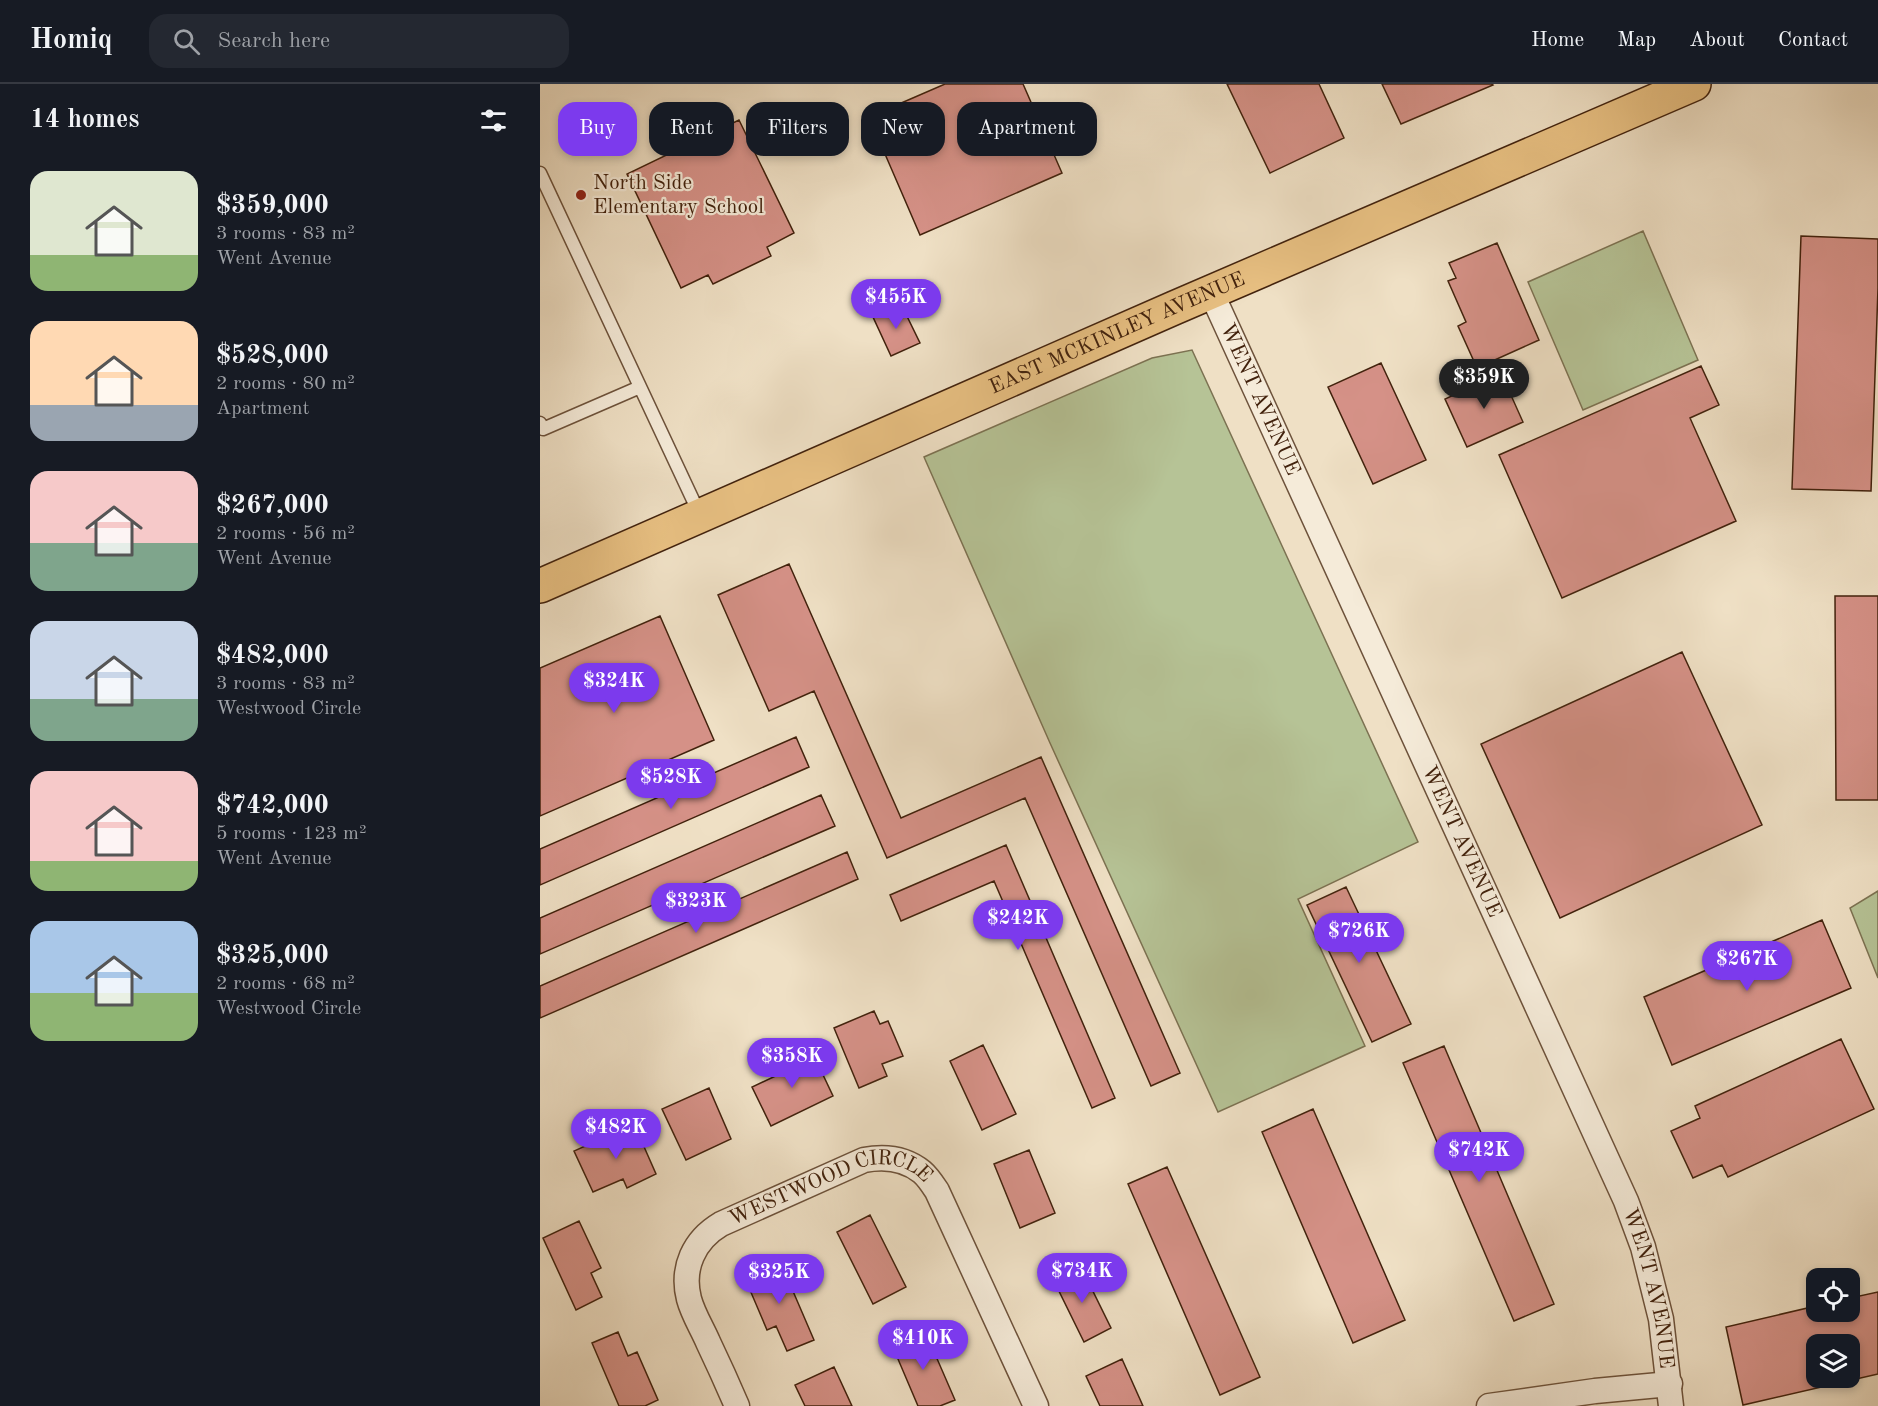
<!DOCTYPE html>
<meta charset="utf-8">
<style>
body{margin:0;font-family:"Old Standard TT",serif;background:#242831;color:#f1f3f6;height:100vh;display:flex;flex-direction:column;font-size:22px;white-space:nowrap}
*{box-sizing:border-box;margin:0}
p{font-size:20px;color:#9ea1a6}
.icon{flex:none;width:33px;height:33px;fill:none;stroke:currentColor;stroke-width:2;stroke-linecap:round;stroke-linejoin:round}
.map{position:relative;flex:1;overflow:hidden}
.panel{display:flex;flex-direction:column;background:#171b24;width:540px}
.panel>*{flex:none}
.guide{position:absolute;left:18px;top:18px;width:570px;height:54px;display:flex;gap:12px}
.controls{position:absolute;left:1266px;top:1184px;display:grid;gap:12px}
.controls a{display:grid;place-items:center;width:54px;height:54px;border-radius:12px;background:#171b24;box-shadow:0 3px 9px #0003;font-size:30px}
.price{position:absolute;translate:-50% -51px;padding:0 14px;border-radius:21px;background:#7c3aed;color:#fff;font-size:20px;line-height:39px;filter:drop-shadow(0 2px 3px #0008)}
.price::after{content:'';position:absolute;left:50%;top:36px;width:18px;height:14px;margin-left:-9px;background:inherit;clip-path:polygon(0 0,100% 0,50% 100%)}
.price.selected{background:#222;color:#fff}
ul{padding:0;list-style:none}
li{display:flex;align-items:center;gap:18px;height:150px;padding:0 30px}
li span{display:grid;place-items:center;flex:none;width:168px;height:120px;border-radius:18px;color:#555}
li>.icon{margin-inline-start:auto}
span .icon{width:72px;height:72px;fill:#fffc;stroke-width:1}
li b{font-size:26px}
h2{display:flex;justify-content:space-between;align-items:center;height:72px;padding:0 30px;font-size:26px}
.chip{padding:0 21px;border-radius:18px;background:#171b24;box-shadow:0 3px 9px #0003;font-size:21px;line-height:54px}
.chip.selected{background:#7c3aed;color:#fff}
header{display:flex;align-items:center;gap:36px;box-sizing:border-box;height:84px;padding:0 30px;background:#171b24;border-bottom:2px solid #363941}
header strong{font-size:28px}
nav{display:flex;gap:33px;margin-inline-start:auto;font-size:21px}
.search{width:420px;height:54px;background:#242831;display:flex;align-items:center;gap:15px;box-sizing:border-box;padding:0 21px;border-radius:18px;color:#9ea1a6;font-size:22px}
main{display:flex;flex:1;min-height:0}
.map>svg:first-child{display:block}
</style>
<header>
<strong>Homiq</strong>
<div class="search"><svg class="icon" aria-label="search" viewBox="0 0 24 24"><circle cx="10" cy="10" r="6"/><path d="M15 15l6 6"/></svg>Search here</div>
<nav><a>Home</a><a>Map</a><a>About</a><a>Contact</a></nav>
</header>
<main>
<section class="panel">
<h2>14 homes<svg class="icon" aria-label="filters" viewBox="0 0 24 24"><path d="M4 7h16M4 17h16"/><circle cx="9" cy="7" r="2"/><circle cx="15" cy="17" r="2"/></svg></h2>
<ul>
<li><span style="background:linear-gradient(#dfe7d0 70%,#8fb573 0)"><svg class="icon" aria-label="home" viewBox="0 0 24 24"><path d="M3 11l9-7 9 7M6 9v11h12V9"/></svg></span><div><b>$359,000</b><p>3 rooms · 83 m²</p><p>Went Avenue</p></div></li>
<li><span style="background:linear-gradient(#ffd9b3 70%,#9aa5b1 0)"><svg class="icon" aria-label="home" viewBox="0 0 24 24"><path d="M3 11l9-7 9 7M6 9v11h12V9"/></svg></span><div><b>$528,000</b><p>2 rooms · 80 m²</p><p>Apartment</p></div></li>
<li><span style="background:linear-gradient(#f6c9c9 60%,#7fa58c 0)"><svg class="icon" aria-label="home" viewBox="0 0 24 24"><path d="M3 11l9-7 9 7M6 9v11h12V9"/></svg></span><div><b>$267,000</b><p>2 rooms · 56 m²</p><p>Went Avenue</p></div></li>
<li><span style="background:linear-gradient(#c9d6e8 65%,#7fa58c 0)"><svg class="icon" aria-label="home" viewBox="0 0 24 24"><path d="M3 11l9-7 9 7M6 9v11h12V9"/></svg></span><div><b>$482,000</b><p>3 rooms · 83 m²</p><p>Westwood Circle</p></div></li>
<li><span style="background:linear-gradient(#f6c9c9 75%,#8fb573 0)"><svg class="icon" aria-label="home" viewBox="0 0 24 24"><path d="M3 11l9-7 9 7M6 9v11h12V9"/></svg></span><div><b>$742,000</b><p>5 rooms · 123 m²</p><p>Went Avenue</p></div></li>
<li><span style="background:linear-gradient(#a9c7e8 60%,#8fb573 0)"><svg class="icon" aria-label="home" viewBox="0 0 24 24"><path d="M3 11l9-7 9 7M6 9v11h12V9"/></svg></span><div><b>$325,000</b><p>2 rooms · 68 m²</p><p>Westwood Circle</p></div></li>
</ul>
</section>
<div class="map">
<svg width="1338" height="1322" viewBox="0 0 1338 1322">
<rect width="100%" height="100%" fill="#efe0c5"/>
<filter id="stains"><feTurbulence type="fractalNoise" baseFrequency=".00333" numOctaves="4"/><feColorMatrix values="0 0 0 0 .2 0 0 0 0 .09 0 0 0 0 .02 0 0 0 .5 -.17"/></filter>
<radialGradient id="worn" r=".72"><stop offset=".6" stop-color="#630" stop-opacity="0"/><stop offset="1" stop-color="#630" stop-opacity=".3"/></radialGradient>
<path fill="#b6c396" stroke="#7c7252" stroke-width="1.5" d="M 1103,147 L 1158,276 L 1043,326 L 988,198 Z
M 652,266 L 878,758 L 758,815 L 825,962 L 678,1028 L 510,659 L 384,373 L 612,274 Z
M 1338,807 L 1338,894 L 1310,824 Z"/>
<path fill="#d59187" stroke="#42220d" stroke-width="1.5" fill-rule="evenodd" d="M 405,0 L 483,0 L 522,89 L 380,151 L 329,33 Z
M 687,0 L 779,0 L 804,54 L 730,89 Z
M 842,0 L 952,0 L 953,1 L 861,40 Z
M 199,36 L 254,149 L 227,163 L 231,172 L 173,200 L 168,191 L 141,204 L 87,90 Z
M 1261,152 L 1338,155 L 1338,204 L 1331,407 L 1252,405 Z
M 957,159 L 999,256 L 937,284 L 918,242 L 926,238 L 908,197 L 916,194 L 909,179 Z
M 361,220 L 380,259 L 351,272 L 333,233 Z
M 841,279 L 886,376 L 833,400 L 788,303 Z
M 1161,282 L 1179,321 L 1150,334 L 1196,437 L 1022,514 L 959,371 Z
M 961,289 L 983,338 L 927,363 L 905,315 Z
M 249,480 L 361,734 L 501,673 L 640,989 L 611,1002 L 485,714 L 347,774 L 274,607 L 229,627 L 178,511 Z
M 1295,512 L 1338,512 L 1338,716 L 1296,716 Z
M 120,532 L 174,656 L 0,732 L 0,584 Z
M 1142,568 L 1222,741 L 1020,834 L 941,660 Z
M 256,653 L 269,683 L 0,801 L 0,765 Z
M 281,711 L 295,742 L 0,870 L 0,834 Z
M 466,761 L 575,1014 L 552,1024 L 454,797 L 361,837 L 350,811 Z
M 307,768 L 318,795 L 0,934 L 0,902 Z
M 806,803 L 871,940 L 832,958 L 767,821 Z
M 1282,836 L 1311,904 L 1132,981 L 1104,913 Z
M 334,927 L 340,940 L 348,937 L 363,972 L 342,980 L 347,992 L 319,1004 L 294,944 Z
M 1301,955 L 1334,1025 L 1188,1093 L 1182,1081 L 1153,1094 L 1131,1047 L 1160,1034 L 1155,1022 Z
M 443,961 L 476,1030 L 442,1046 L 410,977 Z
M 904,962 L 1014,1220 L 974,1237 L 863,979 Z
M 253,967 L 260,981 L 275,974 L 293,1012 L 231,1042 L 212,1003 L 240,990 L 233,977 Z
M 169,1004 L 191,1055 L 146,1076 L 122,1025 Z
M 773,1025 L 865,1236 L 813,1259 L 722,1048 Z
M 94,1040 L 116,1090 L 87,1104 L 83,1095 L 53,1108 L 34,1067 Z
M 489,1066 L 515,1129 L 480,1144 L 454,1080 Z
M 627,1083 L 720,1293 L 680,1311 L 588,1100 Z
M 330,1131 L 366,1203 L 333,1220 L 297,1148 Z
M 39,1137 L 61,1184 L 51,1189 L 62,1213 L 36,1226 L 3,1154 Z
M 240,1177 L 274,1256 L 247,1267 L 236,1242 L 227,1246 L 204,1192 Z
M 541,1183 L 571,1244 L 544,1258 L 514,1197 Z
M 1338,1208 L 1338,1290 L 1203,1321 L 1186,1243 L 1276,1222 L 1276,1227 L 1310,1227 L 1310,1214 ZM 1276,1260 L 1310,1260 L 1310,1293 L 1276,1293 Z
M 385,1247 L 415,1316 L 400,1322 L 378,1322 L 352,1261 Z
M 78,1248 L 88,1272 L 97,1268 L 118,1316 L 105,1322 L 79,1322 L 52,1259 Z
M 582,1275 L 603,1322 L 560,1322 L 546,1292 Z
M 294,1283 L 312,1322 L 265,1322 L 255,1301 Z"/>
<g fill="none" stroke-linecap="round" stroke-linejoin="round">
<defs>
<path id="service" d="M 0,89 L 160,431
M 0,339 L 3,345 L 100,303"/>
<g id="minor">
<path id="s1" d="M 671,208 L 1086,1117 L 1103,1163 L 1121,1235 L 1131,1322"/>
<path id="s2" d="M 197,1322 C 188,1301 178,1279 168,1258 C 162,1244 153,1230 149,1215 C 141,1184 154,1156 181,1140 L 324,1076 C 345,1072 366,1075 382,1088 C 388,1093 393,1101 397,1107 L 496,1322"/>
<path d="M 949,1322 L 1055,1307 L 1130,1300"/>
</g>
<g id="primary">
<path id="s3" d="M 0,502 L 634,224 L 1154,0"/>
</g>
</defs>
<use href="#service" stroke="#6d523b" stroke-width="15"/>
<use href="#minor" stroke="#6d523b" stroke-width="27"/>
<use href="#primary" stroke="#42220d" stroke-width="36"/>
<use href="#service" stroke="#f5ebd9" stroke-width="12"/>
<use href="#minor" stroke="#f5ebd9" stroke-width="24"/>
<use href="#primary" stroke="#e8c082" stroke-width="33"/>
</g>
<circle fill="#8f2418" stroke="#f5ebd9" stroke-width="2" cx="41" cy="111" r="6"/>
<g text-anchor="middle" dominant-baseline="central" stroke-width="4.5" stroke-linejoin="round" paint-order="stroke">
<g font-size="21" fill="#42220d" stroke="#f5ebd9" text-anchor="start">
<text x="53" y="99">North Side<tspan x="53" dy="24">Elementary School</tspan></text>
</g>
<g font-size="21" fill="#42220d" stroke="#f5ebd9">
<text stroke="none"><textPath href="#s3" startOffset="630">EAST MCKINLEY AVENUE</textPath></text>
<text stroke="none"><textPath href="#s1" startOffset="118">WENT AVENUE</textPath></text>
<text stroke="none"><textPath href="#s1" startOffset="604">WENT AVENUE</textPath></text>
<text stroke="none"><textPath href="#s2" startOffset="324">WESTWOOD CIRCLE</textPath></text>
<text stroke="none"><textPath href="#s1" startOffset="1090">WENT AVENUE</textPath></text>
</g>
</g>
<rect width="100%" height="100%" filter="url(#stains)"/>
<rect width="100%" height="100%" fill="url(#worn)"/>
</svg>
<div class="controls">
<a><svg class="icon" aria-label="locate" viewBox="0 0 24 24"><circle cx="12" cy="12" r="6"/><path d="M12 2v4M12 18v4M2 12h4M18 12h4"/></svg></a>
<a><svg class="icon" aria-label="layers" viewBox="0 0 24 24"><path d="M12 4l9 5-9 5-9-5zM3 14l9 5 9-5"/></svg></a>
</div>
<b class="price" style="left:356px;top:246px">$455K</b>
<b class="price selected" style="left:944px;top:326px">$359K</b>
<b class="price" style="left:74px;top:630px">$324K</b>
<b class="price" style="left:131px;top:726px">$528K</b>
<b class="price" style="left:156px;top:850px">$323K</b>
<b class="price" style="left:478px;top:867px">$242K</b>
<b class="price" style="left:819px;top:880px">$726K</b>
<b class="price" style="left:1207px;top:908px">$267K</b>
<b class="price" style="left:252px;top:1005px">$358K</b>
<b class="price" style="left:76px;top:1076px">$482K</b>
<b class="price" style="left:939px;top:1099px">$742K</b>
<b class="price" style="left:542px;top:1220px">$734K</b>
<b class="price" style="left:239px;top:1221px">$325K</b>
<b class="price" style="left:383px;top:1287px">$410K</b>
<div class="guide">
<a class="chip selected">Buy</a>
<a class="chip">Rent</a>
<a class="chip">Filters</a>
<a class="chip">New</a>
<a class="chip">Apartment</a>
</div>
</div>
</main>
